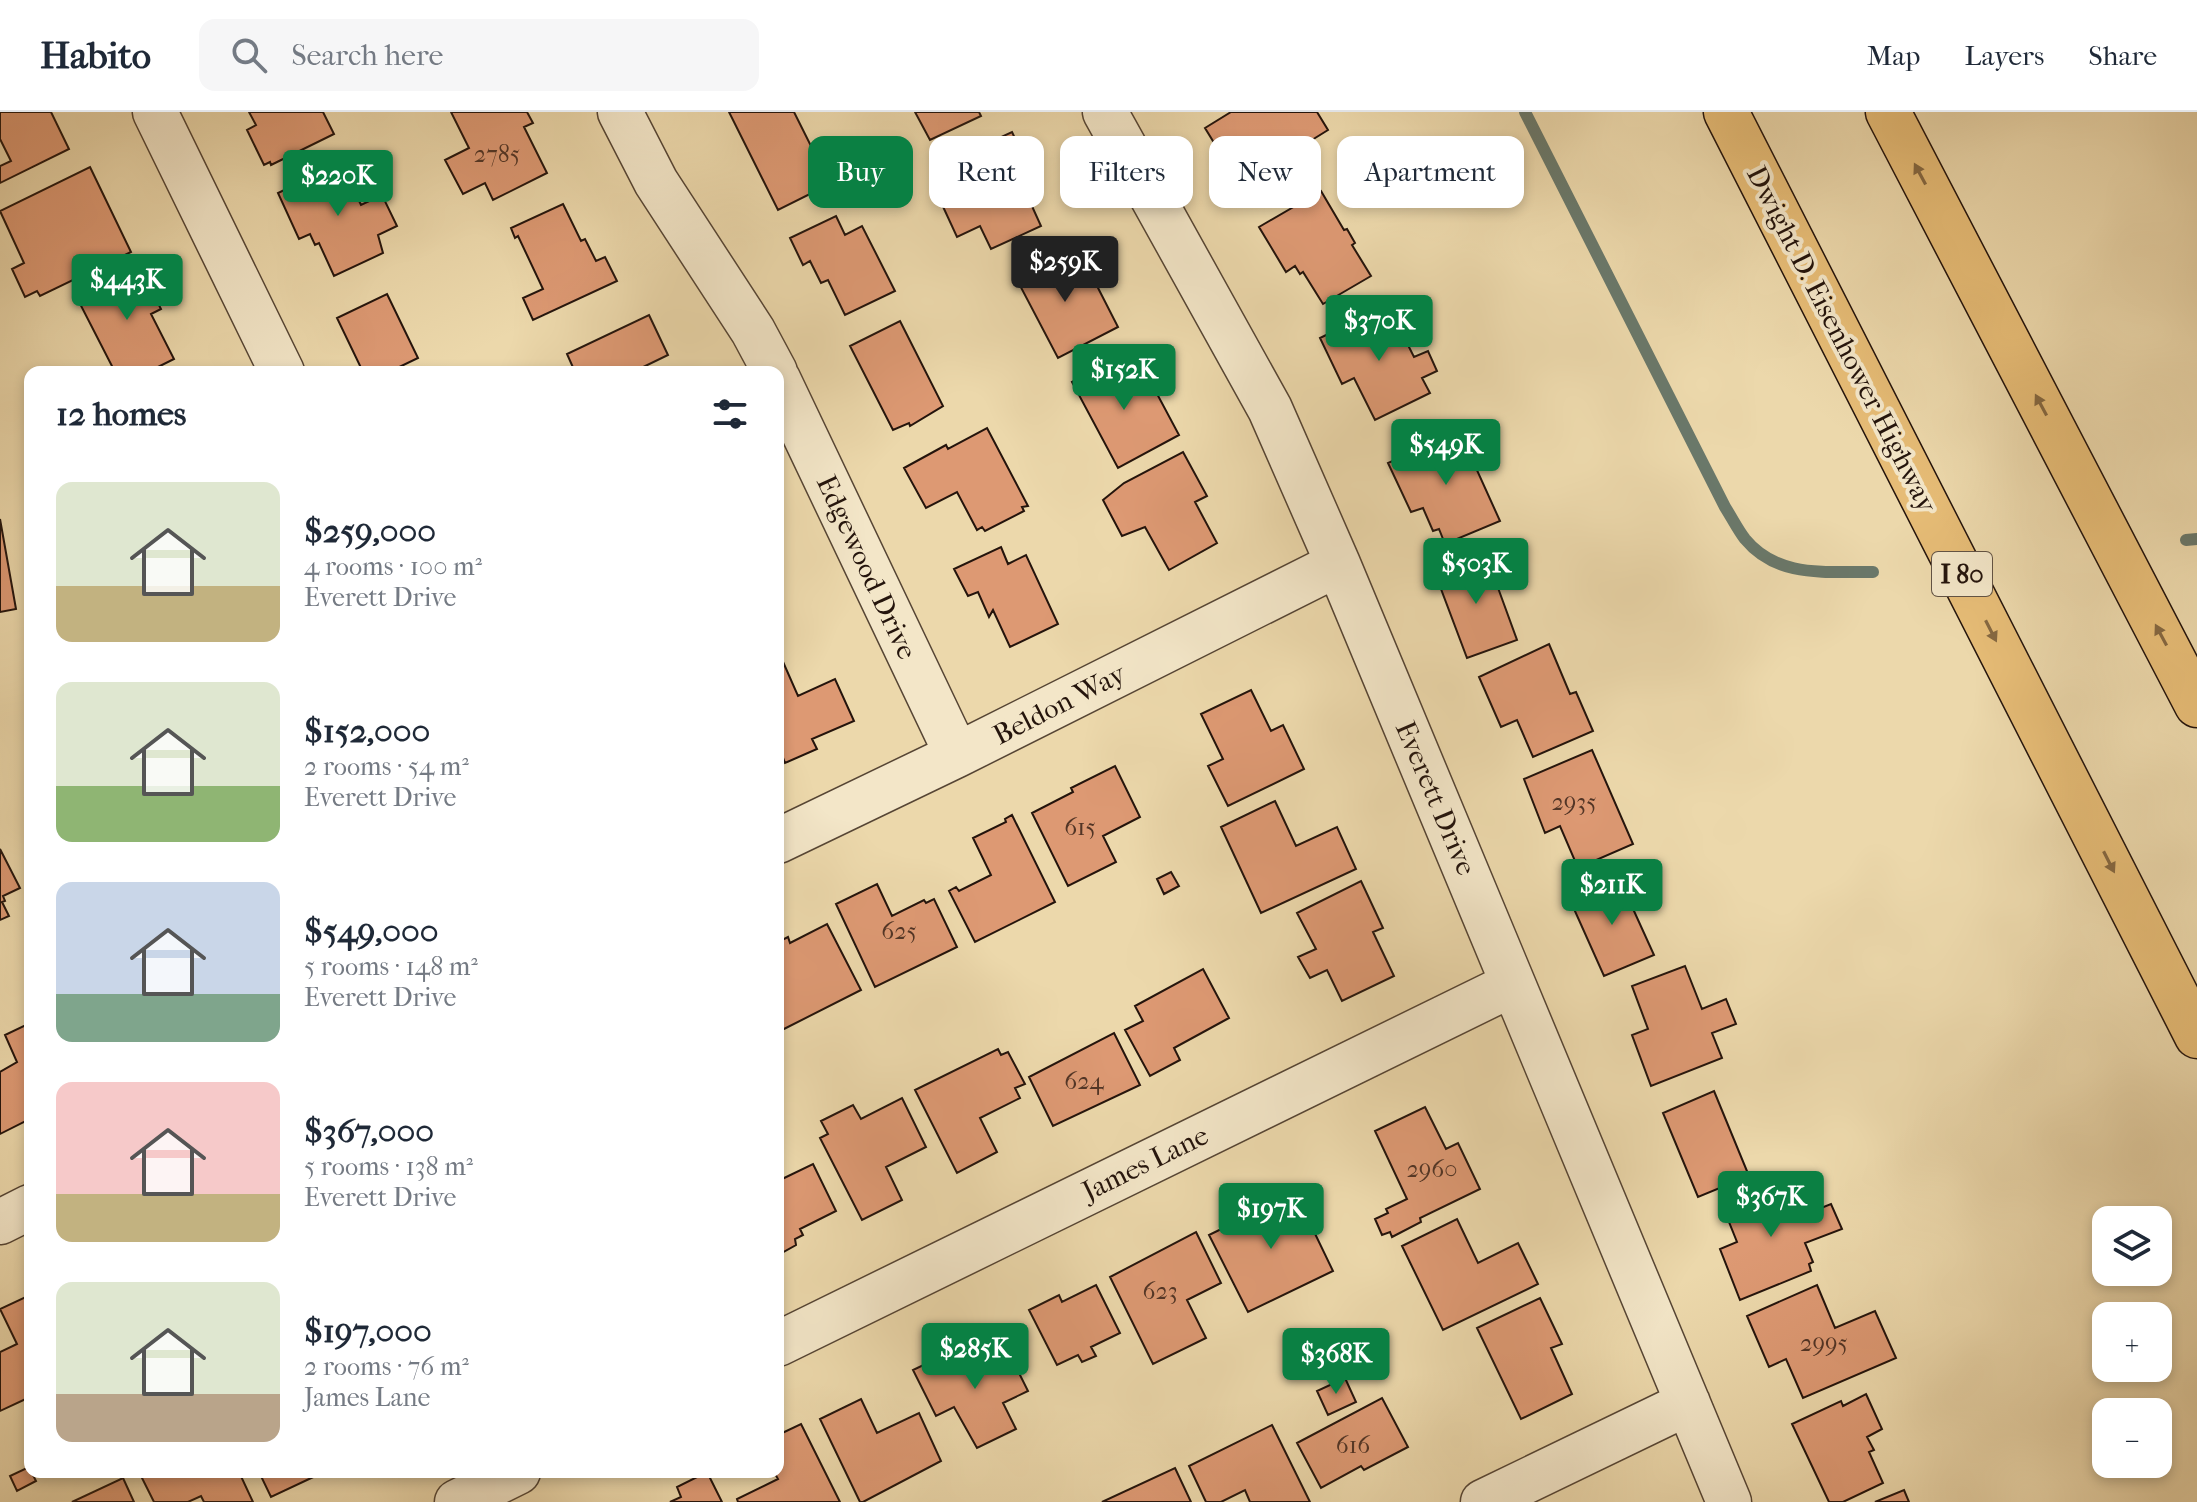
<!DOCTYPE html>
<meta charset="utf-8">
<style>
body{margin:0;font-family:"IM FELL French Canon",serif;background:#f6f6f7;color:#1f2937;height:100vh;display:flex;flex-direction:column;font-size:30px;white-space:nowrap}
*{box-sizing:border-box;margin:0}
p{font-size:26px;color:#747a83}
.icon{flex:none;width:44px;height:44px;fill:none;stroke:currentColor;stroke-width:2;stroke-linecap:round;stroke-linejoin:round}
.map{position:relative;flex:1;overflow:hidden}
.panel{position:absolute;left:24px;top:254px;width:760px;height:1112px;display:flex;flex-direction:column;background:#fff;border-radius:16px;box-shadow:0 4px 12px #0003}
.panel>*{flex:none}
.top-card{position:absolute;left:808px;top:24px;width:760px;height:72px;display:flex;gap:16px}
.controls{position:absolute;left:2092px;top:1094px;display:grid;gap:16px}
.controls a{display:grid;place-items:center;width:80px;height:80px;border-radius:16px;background:#fff;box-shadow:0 4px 12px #0003;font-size:40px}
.price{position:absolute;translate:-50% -68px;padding:0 18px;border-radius:8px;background:#0b8043;color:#fff;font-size:26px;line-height:52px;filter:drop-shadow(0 2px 4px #0008)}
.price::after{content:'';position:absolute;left:50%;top:48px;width:24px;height:18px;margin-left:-12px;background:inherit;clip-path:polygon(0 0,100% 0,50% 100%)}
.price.on{background:#222;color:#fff}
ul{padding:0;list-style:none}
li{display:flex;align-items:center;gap:24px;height:200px;padding:0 32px}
li span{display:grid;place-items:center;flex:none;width:224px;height:160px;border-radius:16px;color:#555}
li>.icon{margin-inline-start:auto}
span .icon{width:96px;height:96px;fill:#fffc;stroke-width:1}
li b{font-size:34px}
h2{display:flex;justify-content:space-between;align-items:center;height:96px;padding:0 32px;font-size:34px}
.tag{padding:0 28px;border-radius:16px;background:#fff;box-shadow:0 4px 12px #0003;font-size:28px;line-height:72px}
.tag.on{background:#0b8043;color:#fff}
header{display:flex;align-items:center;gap:48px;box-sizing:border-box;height:112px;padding:0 40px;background:#fff;border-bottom:2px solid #e0e1e3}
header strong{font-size:38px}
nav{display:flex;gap:44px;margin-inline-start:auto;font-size:28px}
.search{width:560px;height:72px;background:#f6f6f7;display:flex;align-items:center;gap:20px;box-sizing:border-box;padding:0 28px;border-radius:16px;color:#747a83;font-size:30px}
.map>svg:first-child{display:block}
</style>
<header>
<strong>Habito</strong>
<div class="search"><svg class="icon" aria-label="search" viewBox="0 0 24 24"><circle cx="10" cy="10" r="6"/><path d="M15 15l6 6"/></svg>Search here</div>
<nav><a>Map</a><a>Layers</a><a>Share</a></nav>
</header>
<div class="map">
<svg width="2197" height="1390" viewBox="0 0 2197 1390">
<rect width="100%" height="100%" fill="#ecd8ab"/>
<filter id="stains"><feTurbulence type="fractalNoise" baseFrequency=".0025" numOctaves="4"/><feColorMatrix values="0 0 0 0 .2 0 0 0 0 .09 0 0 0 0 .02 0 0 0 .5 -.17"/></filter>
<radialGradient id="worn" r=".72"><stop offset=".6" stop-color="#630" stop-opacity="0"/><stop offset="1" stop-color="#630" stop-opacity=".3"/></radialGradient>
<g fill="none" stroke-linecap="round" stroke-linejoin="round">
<path stroke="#6a786a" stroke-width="12" d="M 1525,0 L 1725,395 C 1732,406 1738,418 1745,427 C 1778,467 1827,459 1873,460
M 2186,428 L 2197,427"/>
</g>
<path fill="#dd9973" stroke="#24140c" stroke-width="2" d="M 0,0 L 51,0 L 69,37 L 0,71 L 0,54 L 11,49 L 0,27 Z
M 249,0 L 323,0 L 334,22 L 271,53 L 270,50 L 264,53 L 247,18 L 256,13 Z
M 451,0 L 527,0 L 533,11 L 524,15 L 547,61 L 493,88 L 485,71 L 463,82 L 445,48 L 469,36 Z
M 729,0 L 794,0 L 830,72 L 778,98 Z
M 915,0 L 979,0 L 981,4 L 930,28 Z
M 1231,0 L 1317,0 L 1328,18 L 1299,36 L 1314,61 L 1265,91 L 1240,55 L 1232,60 L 1205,16 Z
M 1012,20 L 1033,65 L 1021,70 L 1041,114 L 991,137 L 980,114 L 957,125 L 933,73 L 956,63 L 949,49 Z
M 341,51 L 361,93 L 382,83 L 397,114 L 378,123 L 383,141 L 334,164 L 319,131 L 315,133 L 310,122 L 299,127 L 278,81 Z
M 90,55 L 131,140 L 40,184 L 37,179 L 25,185 L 12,157 L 24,151 L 0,99 Z
M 1321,79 L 1344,118 L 1347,117 L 1355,131 L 1352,133 L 1371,164 L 1323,192 L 1303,160 L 1300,162 L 1295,154 L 1286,160 L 1259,115 Z
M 563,92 L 581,129 L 585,127 L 596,149 L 605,145 L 617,169 L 533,208 L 523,186 L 543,177 L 518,124 L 515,126 L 511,116 Z
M 836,104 L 845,123 L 862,114 L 895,179 L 845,203 L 828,168 L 821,171 L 810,149 L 803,153 L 790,126 Z
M 1062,136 L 1079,171 L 1085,168 L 1088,174 L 1096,172 L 1118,215 L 1058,246 L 1014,162 Z
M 138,152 L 161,197 L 151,202 L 174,247 L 148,260 L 115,260 L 76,184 Z
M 387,182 L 418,246 L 389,260 L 363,260 L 337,206 Z
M 1385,194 L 1403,231 L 1408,233 L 1414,245 L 1428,239 L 1437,259 L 1422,266 L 1430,281 L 1375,308 L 1354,266 L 1342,272 L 1320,226 Z
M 649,203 L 668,243 L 637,258 L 638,260 L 575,260 L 567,242 Z
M 900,209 L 943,294 L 910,314 L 909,311 L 893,318 L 850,234 Z
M 1121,244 L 1140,278 L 1143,276 L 1146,282 L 1155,278 L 1179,323 L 1118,356 L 1072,270 Z
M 987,316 L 1028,394 L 1022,395 L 1024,399 L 985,419 L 982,415 L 977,418 L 957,380 L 926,396 L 904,356 L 946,333 L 948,337 Z
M 1459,320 L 1462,325 L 1466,323 L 1476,344 L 1471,345 L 1500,409 L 1445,432 L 1439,417 L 1433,419 L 1423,396 L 1411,400 L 1388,351 Z
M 1183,340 L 1207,384 L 1195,390 L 1217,431 L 1169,458 L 1145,415 L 1122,424 L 1103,388 L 1124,371 Z
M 0,407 L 16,497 L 0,500 Z
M 1001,435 L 1008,452 L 1026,443 L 1058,512 L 1010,535 L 993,498 L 989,505 L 978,480 L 968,484 L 954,457 Z
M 1486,443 L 1517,528 L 1467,546 L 1435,461 Z
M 1549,532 L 1570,582 L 1576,580 L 1593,619 L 1533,645 L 1517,608 L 1501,615 L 1479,565 Z
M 780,543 L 798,584 L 835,567 L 854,609 L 812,627 L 817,637 L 785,651 L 782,643 L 778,645 Z
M 1251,578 L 1271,619 L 1283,613 L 1304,657 L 1228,694 L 1208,654 L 1223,647 L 1201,602 Z
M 1592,638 L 1633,732 L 1578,756 L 1560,714 L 1545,721 L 1524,667 Z
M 1115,654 L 1140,705 L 1103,724 L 1116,750 L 1068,774 L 1032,701 L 1073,680 L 1071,676 Z
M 1275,689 L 1296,734 L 1337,715 L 1356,757 L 1261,801 L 1221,715 Z
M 1012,703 L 1055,790 L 975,830 L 949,779 L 956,775 L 959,779 L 991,763 L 973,726 L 1006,710 L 1005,707 Z
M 0,737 L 20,776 L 3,784 L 5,789 L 2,790 L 9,804 L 0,808 Z
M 1171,760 L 1179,774 L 1164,782 L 1157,767 Z
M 1619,766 L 1654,843 L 1604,864 L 1570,788 Z
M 1361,769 L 1383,816 L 1373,820 L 1394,864 L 1342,889 L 1327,858 L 1310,866 L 1298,845 L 1316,837 L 1297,801 Z
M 877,772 L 892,804 L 924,788 L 926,791 L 934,787 L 957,835 L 875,875 L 836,792 Z
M 827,812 L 861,878 L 778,920 L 778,830 L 788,825 L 790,831 Z
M 1685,854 L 1702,897 L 1726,887 L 1736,912 L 1712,921 L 1722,946 L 1651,974 L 1632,923 L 1648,917 L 1632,874 Z
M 1203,857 L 1229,906 L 1174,936 L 1180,948 L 1150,964 L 1125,918 L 1143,909 L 1135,894 Z
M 30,911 L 30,1007 L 0,1022 L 0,960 L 17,950 L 5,923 Z
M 1114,921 L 1140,973 L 1053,1014 L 1029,965 Z
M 998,937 L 1001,943 L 1008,940 L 1025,972 L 1015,976 L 1020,986 L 980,1006 L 997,1040 L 957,1061 L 915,978 Z
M 1714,979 L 1749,1064 L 1698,1085 L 1663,1001 Z
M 902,986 L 926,1035 L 886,1055 L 902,1088 L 862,1108 L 820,1026 L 828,1022 L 821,1009 L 853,993 L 861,1007 Z
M 1425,995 L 1446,1037 L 1458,1031 L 1480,1077 L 1420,1106 L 1421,1110 L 1392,1125 L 1390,1120 L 1382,1123 L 1375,1107 L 1388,1101 L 1386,1097 L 1407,1087 L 1375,1019 Z
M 813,1052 L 836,1099 L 800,1117 L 803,1123 L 795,1127 L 796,1133 L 778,1143 L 778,1069 Z
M 1775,1068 L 1791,1108 L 1831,1092 L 1842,1117 L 1805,1131 L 1813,1150 L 1809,1152 L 1811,1159 L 1740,1188 L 1720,1137 L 1737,1130 L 1721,1090 Z
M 1293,1076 L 1333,1159 L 1248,1200 L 1209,1123 L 1244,1106 L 1242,1101 Z
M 1457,1107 L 1478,1151 L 1518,1131 L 1538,1172 L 1443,1218 L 1402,1134 Z
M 1196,1120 L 1221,1171 L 1187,1188 L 1206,1226 L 1153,1252 L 1110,1165 Z
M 1096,1173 L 1120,1221 L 1091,1235 L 1096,1244 L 1082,1250 L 1078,1243 L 1057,1253 L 1029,1198 L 1059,1183 L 1062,1190 Z
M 1817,1173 L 1835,1216 L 1875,1199 L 1896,1246 L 1803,1286 L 1786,1247 L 1769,1255 L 1747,1204 Z
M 30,1183 L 30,1285 L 0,1299 L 0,1240 L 17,1232 L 0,1197 Z
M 1540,1186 L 1562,1232 L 1551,1236 L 1572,1282 L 1521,1307 L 1477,1216 Z
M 1004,1231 L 1028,1279 L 1003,1291 L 1016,1317 L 977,1336 L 954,1295 L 936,1304 L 913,1258 L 938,1246 L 942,1255 L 965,1244 L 967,1248 Z
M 1345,1266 L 1356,1290 L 1328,1303 L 1317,1279 Z
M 1866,1282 L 1882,1317 L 1867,1325 L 1874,1338 L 1869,1340 L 1883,1371 L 1843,1390 L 1829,1390 L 1792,1312 L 1841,1289 L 1843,1294 Z
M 1382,1286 L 1408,1335 L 1364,1358 L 1361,1354 L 1321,1376 L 1297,1331 Z
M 861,1287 L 877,1321 L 919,1301 L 941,1349 L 863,1390 L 860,1390 L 820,1307 Z
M 801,1312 L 840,1390 L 738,1390 L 737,1387 L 778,1367 L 774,1360 L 778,1360 L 778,1323 Z
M 1272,1313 L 1310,1390 L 1250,1390 L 1245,1378 L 1221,1390 L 1206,1390 L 1189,1354 Z
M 29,1355 L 36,1369 L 17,1379 L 10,1364 Z
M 1175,1356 L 1191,1390 L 1102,1390 Z
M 139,1360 L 239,1360 L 253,1390 L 204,1390 L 201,1384 L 188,1390 L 154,1390 Z
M 259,1360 L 324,1360 L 271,1385 Z
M 707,1360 L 722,1390 L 670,1390 L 681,1385 L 677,1375 Z
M 123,1366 L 134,1390 L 72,1390 Z
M 1904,1378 L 1909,1390 L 1875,1390 Z"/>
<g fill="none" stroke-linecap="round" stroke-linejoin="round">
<defs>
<path id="street" d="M 155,0 L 282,260
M 620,0 L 656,70 L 753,219 L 775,260
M 1105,0 L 1270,297 L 1338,452 L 1729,1390
M 778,267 L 957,643
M 778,729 L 957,643 L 1338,452
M 0,1110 L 30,1095
M 778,1232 L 1513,872
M 457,1390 L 518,1360
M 1483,1390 L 1688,1291"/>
<path id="highway" d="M 1726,0 L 2197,924
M 1888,0 L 2197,593"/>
</defs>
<use href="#street" stroke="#564534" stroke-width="47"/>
<use href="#highway" stroke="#24140c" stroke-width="47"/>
<use href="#street" stroke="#f3e6c8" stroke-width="44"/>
<use href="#highway" stroke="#e6bc76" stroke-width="44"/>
</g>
<defs><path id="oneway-solid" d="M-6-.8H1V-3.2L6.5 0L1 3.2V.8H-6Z" transform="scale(2)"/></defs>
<g fill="#856841">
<use href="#oneway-solid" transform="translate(1920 62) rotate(-118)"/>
<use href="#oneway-solid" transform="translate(2041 293) rotate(-118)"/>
<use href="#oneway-solid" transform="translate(1991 519) rotate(63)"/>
<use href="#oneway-solid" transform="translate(2161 523) rotate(-118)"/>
<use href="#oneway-solid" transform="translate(2109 750) rotate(63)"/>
</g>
<g text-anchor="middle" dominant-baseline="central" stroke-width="8" stroke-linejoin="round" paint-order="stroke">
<g font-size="24" fill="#523526">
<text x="497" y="42">2785</text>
<text x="1574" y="690">2935</text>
<text x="1080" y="715">615</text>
<text x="899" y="819">625</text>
<text x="1084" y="969">624</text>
<text x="1432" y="1057">2960</text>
<text x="1160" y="1179">623</text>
<text x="1824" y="1231">2995</text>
<text x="1353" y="1333">616</text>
</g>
<rect fill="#f3e6c8" stroke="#625344" stroke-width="2" x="1932" y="440" width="60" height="44" rx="6"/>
<g font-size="26" font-weight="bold" fill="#24140c">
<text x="1962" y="462">I 80</text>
</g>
<g font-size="28" fill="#24140c" stroke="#f3e6c8">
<text transform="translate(1842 227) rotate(63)">Dwight D. Eisenhower Highway</text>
<text transform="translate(867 455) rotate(65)">Edgewood Drive</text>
<text transform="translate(1059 592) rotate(-27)">Beldon Way</text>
<text transform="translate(1436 686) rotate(67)">Everett Drive</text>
<text transform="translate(1145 1051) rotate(-26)">James Lane</text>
</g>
</g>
<rect width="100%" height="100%" filter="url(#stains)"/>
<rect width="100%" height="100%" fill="url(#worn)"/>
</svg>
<div class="controls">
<a><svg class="icon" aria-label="layers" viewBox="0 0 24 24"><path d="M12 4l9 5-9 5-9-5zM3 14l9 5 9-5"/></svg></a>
<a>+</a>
<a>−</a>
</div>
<b class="price" style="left:338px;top:106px">$220K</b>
<b class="price on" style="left:1065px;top:192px">$259K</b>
<b class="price" style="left:127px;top:210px">$443K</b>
<b class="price" style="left:1379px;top:251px">$370K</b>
<b class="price" style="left:1124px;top:300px">$152K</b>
<b class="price" style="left:1446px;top:375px">$549K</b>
<b class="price" style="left:1476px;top:494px">$503K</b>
<b class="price" style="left:1612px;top:815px">$211K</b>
<b class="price" style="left:1771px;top:1127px">$367K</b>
<b class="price" style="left:1271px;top:1139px">$197K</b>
<b class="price" style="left:975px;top:1279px">$285K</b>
<b class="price" style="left:1336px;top:1284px">$368K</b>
<div class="top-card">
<a class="tag on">Buy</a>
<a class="tag">Rent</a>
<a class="tag">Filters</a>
<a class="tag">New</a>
<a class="tag">Apartment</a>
</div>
<section class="panel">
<h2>12 homes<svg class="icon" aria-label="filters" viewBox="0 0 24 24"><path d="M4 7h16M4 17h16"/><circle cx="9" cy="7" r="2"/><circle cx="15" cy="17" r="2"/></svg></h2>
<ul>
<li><span style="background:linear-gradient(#dfe7d0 65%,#c2b280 0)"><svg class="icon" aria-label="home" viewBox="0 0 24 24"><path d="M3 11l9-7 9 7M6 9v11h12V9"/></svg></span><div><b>$259,000</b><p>4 rooms · 100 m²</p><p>Everett Drive</p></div></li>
<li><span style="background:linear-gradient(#dfe7d0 65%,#8fb573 0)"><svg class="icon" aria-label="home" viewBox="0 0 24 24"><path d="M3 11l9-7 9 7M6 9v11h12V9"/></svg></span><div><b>$152,000</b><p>2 rooms · 54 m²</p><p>Everett Drive</p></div></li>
<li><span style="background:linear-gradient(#c9d6e8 70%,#7fa58c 0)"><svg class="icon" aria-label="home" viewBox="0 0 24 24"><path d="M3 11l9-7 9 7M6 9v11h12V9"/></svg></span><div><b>$549,000</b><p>5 rooms · 148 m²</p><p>Everett Drive</p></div></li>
<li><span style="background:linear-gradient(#f6c9c9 70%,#c2b280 0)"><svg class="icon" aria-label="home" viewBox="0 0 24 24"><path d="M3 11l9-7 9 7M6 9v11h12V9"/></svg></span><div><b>$367,000</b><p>5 rooms · 138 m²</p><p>Everett Drive</p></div></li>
<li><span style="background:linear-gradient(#dfe7d0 70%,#b9a48a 0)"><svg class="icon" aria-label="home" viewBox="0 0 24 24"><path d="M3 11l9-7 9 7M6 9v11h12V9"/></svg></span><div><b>$197,000</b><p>2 rooms · 76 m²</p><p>James Lane</p></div></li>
</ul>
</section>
</div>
